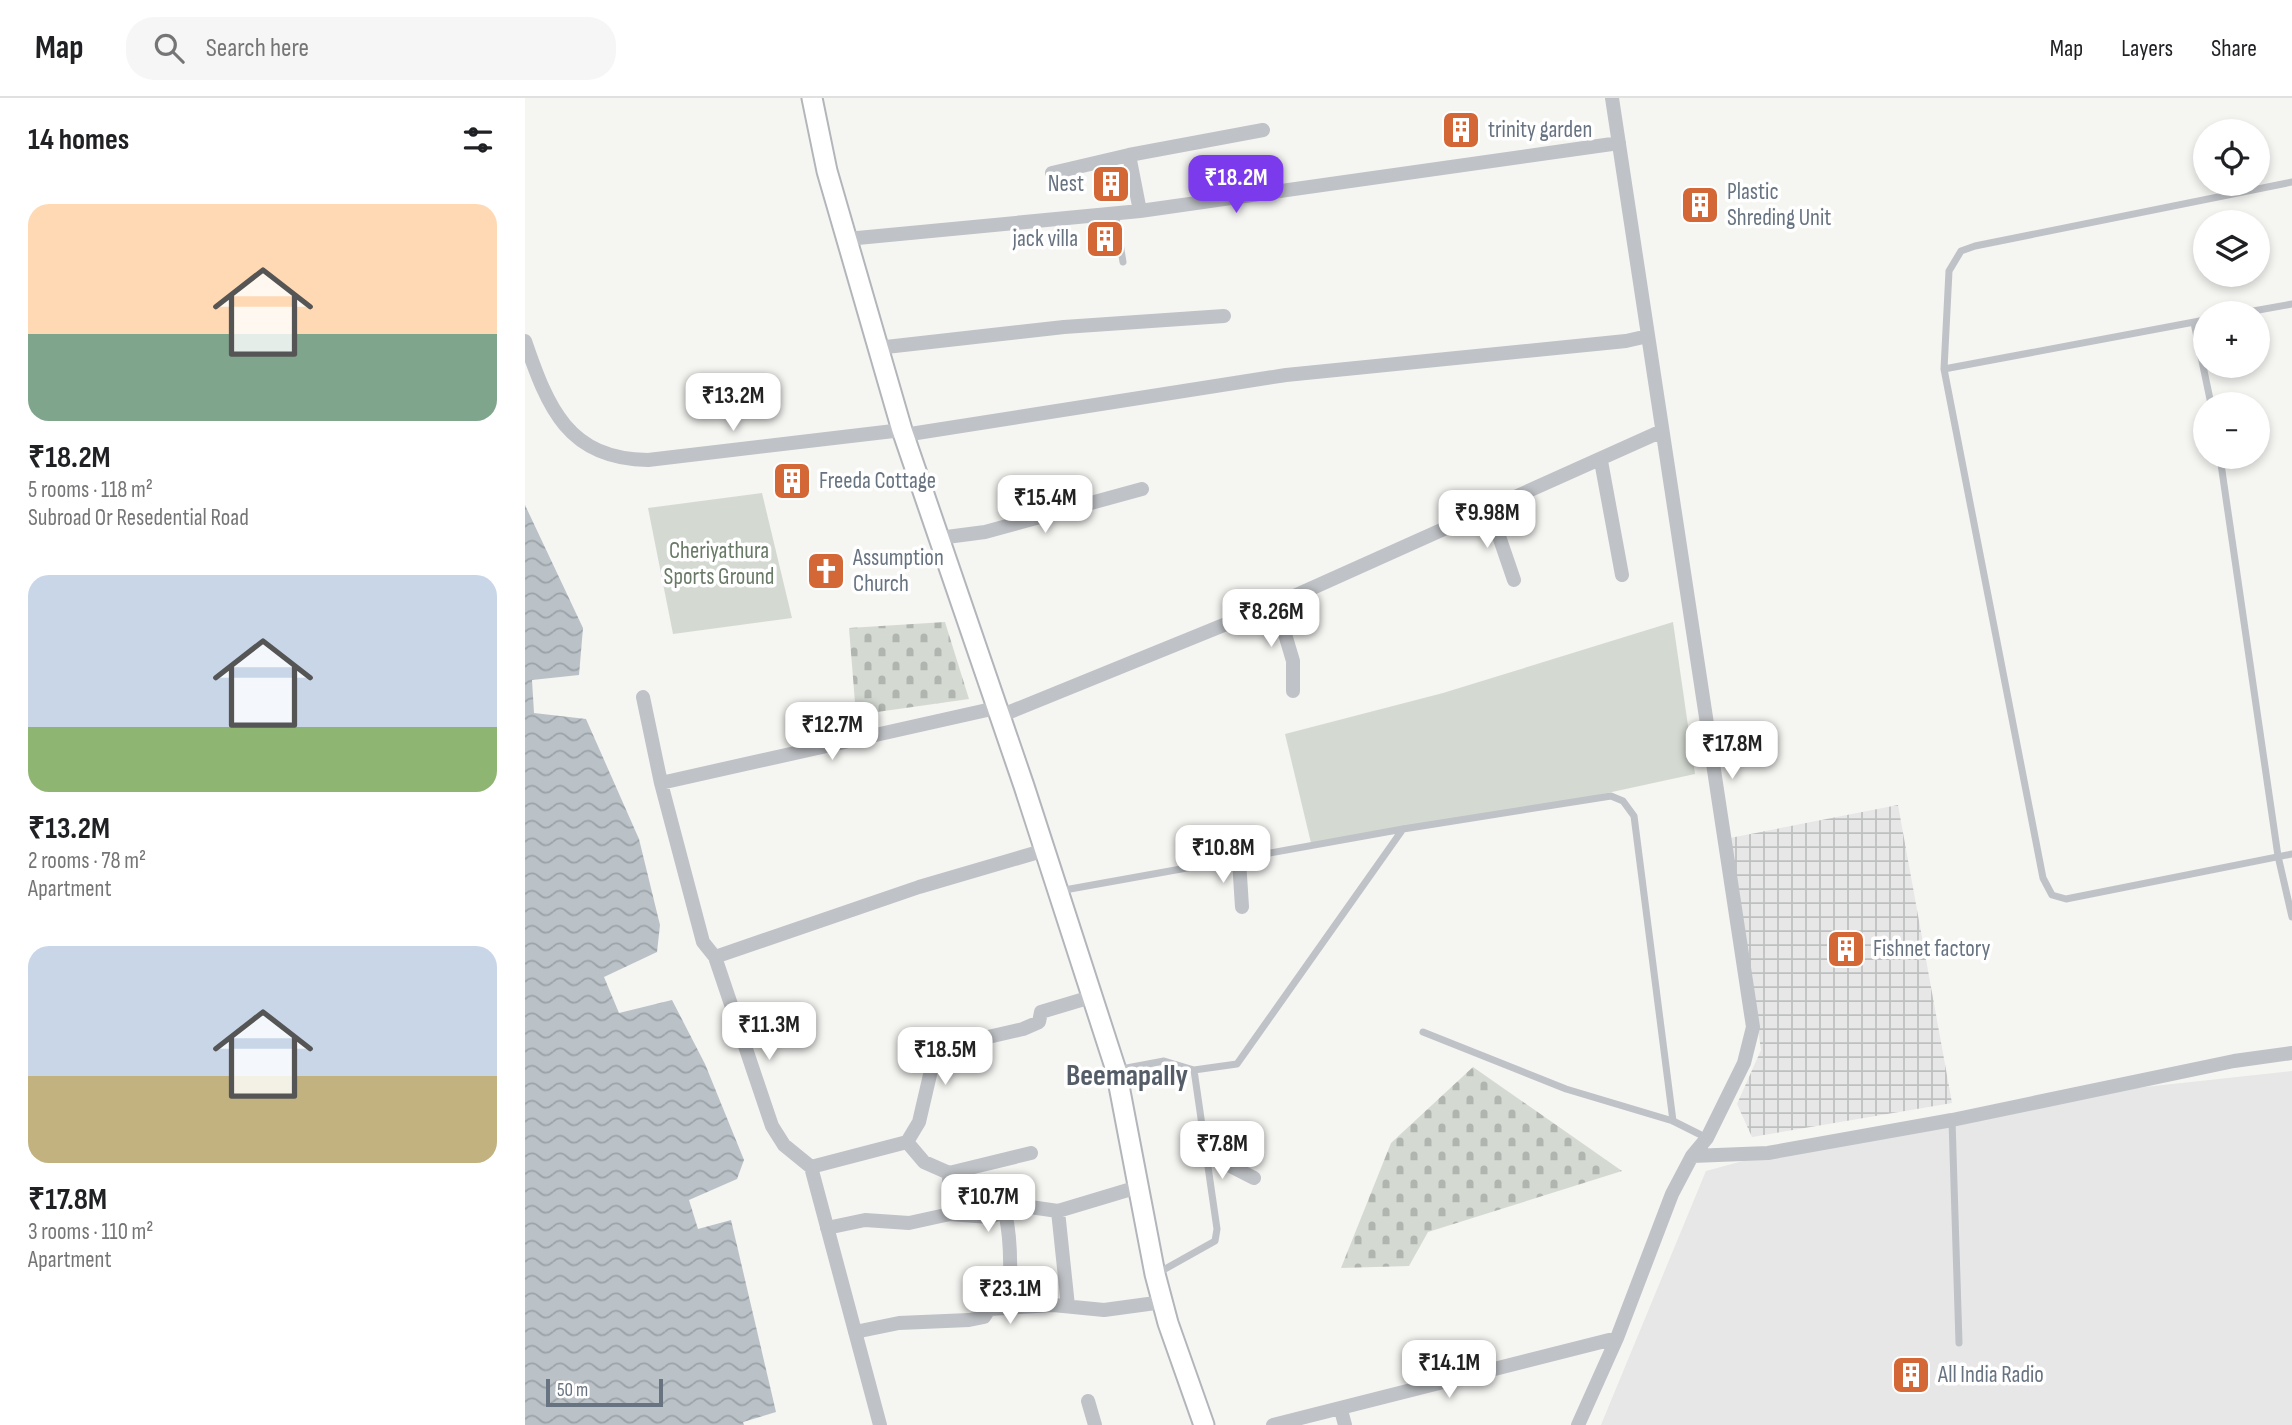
<!DOCTYPE html>
<meta charset="utf-8">
<style>
body{margin:0;font-family:"Sofia Sans Condensed",sans-serif;background:#f6f6f6;color:#202124;height:100vh;display:flex;flex-direction:column;font-size:26px;white-space:nowrap}
*{box-sizing:border-box;margin:0}
p{font-size:23px;color:#757577}
.icon{flex:none;width:38px;height:38px;fill:none;stroke:currentColor;stroke-width:2;stroke-linecap:round;stroke-linejoin:round}
.map{position:relative;flex:1;overflow:hidden}
.drawer{display:flex;flex-direction:column;background:#fff;width:525px}
.drawer>*{flex:none}
.controls{position:absolute;left:1668px;top:21px;display:grid;gap:14px}
.controls a{display:grid;place-items:center;width:77px;height:77px;border-radius:50%;background:#fff;box-shadow:0 4px 10px #0003;font-size:35px}
.scale{position:absolute;left:21px;bottom:18px;width:117px;box-sizing:border-box;padding-left:7px;border:4px solid #677381;border-top:0;font-size:19px;line-height:24px;white-space:nowrap;color:#677381;-webkit-text-stroke:5px #fff;paint-order:stroke}
.price{position:absolute;translate:-50% -60px;padding:0 16px;border-radius:14px;background:#fff;color:#222;font-size:23px;line-height:46px;filter:drop-shadow(0 2px 4px #0008)}
.price::after{content:'';position:absolute;left:50%;top:42px;width:21px;height:16px;margin-left:-10px;background:inherit;clip-path:polygon(0 0,100% 0,50% 100%)}
.price.active{background:#7c3aed;color:#fff}
ul{padding:0;list-style:none}
li{display:grid;align-content:center;gap:14px;height:371px;padding:0 28px}
li span{display:grid;place-items:center;height:217px;border-radius:21px;color:#555}
li>.icon{margin-inline-start:auto}
span .icon{width:126px;height:126px;fill:#fffc;stroke-width:1}
li b{font-size:30px}
h2{display:flex;justify-content:space-between;align-items:center;height:84px;padding:0 28px;font-size:30px}
header{display:flex;align-items:center;gap:42px;box-sizing:border-box;height:98px;padding:0 35px;background:#fff;border-bottom:2px solid #e0e0e0}
header strong{font-size:33px}
nav{display:flex;gap:38px;margin-inline-start:auto;font-size:24px}
.search{width:490px;height:63px;background:#f6f6f6;display:flex;align-items:center;gap:18px;box-sizing:border-box;padding:0 24px;border-radius:28px;color:#757577;font-size:26px}
main{display:flex;flex:1;min-height:0}
.map>svg:first-child{display:block}
</style>
<header>
<strong>Map</strong>
<div class="search"><svg class="icon" aria-label="search" viewBox="0 0 24 24"><circle cx="10" cy="10" r="6"/><path d="M15 15l6 6"/></svg>Search here</div>
<nav><a>Map</a><a>Layers</a><a>Share</a></nav>
</header>
<main>
<section class="drawer">
<h2>14 homes<svg class="icon" aria-label="filters" viewBox="0 0 24 24"><path d="M4 7h16M4 17h16"/><circle cx="9" cy="7" r="2"/><circle cx="15" cy="17" r="2"/></svg></h2>
<ul>
<li><span style="background:linear-gradient(#ffd9b3 60%,#7fa58c 0)"><svg class="icon" aria-label="home" viewBox="0 0 24 24"><path d="M3 11l9-7 9 7M6 9v11h12V9"/></svg></span><div><b>₹18.2M</b><p>5 rooms · 118 m²</p><p>Subroad Or Resedential Road</p></div></li>
<li><span style="background:linear-gradient(#c9d6e8 70%,#8fb573 0)"><svg class="icon" aria-label="home" viewBox="0 0 24 24"><path d="M3 11l9-7 9 7M6 9v11h12V9"/></svg></span><div><b>₹13.2M</b><p>2 rooms · 78 m²</p><p>Apartment</p></div></li>
<li><span style="background:linear-gradient(#c9d6e8 60%,#c2b280 0)"><svg class="icon" aria-label="home" viewBox="0 0 24 24"><path d="M3 11l9-7 9 7M6 9v11h12V9"/></svg></span><div><b>₹17.8M</b><p>3 rooms · 110 m²</p><p>Apartment</p></div></li>
</ul>
</section>
<div class="map">
<svg width="1767" height="1327" viewBox="0 0 1767 1327">
<defs>
<pattern id="industrial-grid" width="8" height="8" patternUnits="userSpaceOnUse" patternTransform="scale(1.75)"><rect width="8" height="8" fill="#e6e7e6"/><path d="M0 4h8M4 0v8" fill="none" stroke="#bec0c0"/></pattern>
<pattern id="cemetery-stones" width="16" height="16" patternUnits="userSpaceOnUse" patternTransform="scale(1.75)"><rect width="16" height="16" fill="#d4dad2"/><path d="M2 7V4a2 2 0 0 1 4 0v3zM10 15v-3a2 2 0 0 1 4 0v3z" fill="#b0b5b0"/></pattern>
<pattern id="water-waves" width="16" height="10" patternUnits="userSpaceOnUse" patternTransform="scale(1.75)"><rect width="16" height="10" fill="#bac2c8"/><path d="M0 5q4-4 8 0t8 0" fill="none" stroke="#9ba2a8"/></pattern>
</defs>
<rect width="100%" height="100%" fill="#f5f5f2"/>
<path fill="#e6e7e6" d="M 1767,973 L 1767,1327 L 1076,1327 L 1181,1073 L 1262,1051 L 1546,997 Z"/>
<path fill="url(#industrial-grid)" d="M 1373,707 L 1427,1005 L 1227,1039 L 1212,1006 L 1236,952 L 1205,740 Z"/>
<path fill="url(#cemetery-stones)" d="M 420,524 L 444,601 L 331,617 L 324,530 Z
M 948,969 L 1097,1073 L 903,1134 L 884,1168 L 816,1170 L 866,1045 Z"/>
<path fill="#d4dad2" d="M 237,395 L 267,520 L 148,536 L 123,410 Z
M 1148,524 L 1170,676 L 1013,710 L 786,745 L 760,636 L 918,595 Z"/>
<path fill="url(#water-waves)" d="M 0,407 L 58,530 L 54,577 L 7,582 L 9,615 L 61,621 L 114,741 L 135,827 L 132,854 L 79,879 L 94,915 L 147,902 L 180,966 L 219,1062 L 212,1081 L 164,1102 L 173,1131 L 206,1122 L 251,1314 L 218,1324 L 219,1327 L 0,1327 Z"/>
<g fill="none" stroke-linecap="round" stroke-linejoin="round">
<defs>
<path id="secondary" d="M 287,0 L 302,73 L 377,332 L 499,688 L 591,972 L 630,1176 L 643,1225 L 679,1327"/>
</defs>
<use href="#secondary" stroke="#b2b6ba" stroke-width="23"/>
<path stroke="#bfc2c6" stroke-width="7" d="M 1767,84 L 1450,148 L 1436,153 L 1424,173 L 1419,271 L 1518,780 L 1527,797 L 1541,801 L 1767,756
M 590,115 L 598,164
M 1717,215 L 1767,206
M 1669,225 L 1686,306
M 1419,271 L 1680,222
M 1695,359 L 1753,758 L 1767,819
M 534,793 L 878,731 L 1086,698 L 1098,703 L 1109,718 L 1148,1023
M 898,934 L 1041,991 L 1148,1023 L 1182,1040
M 591,972 L 639,963 L 669,972
M 1427,1022 L 1434,1245
M 631,1176 L 690,1143 L 692,1131 L 669,972 L 712,966 L 878,731"/>
<path stroke="#bfc2c6" stroke-width="14" d="M 604,57 L 738,32
M 527,75 L 604,57 L 615,113
M 322,141 L 615,113 L 1094,45
M 0,243 C 23,310 43,361 123,362 L 377,332
M 352,250 L 539,229 L 699,218
M 379,337 L 761,277 L 1101,243 L 1123,238
M 1076,363 L 1097,477
M 965,412 L 989,482
M 414,440 L 460,434 L 617,391
M 751,506 L 768,563 L 768,593
M 118,599 L 136,685 L 178,844 L 190,859 L 247,1028 L 259,1047 L 286,1069 L 355,1327
M 475,618 L 765,500 L 1137,333
M 136,685 L 471,610
M 714,762 L 717,809
M 190,859 L 394,789 L 517,753
M 382,1044 L 399,1064 L 424,1075 L 425,1116
M 682,1056 L 729,1080
M 1167,1058 L 1243,1055 L 1427,1022 L 1709,963 L 1767,955
M 286,1069 L 382,1044 L 394,1024 L 411,951 L 498,931 L 514,924 L 516,914 L 566,899
M 424,1075 L 506,1055
M 533,1113 L 543,1208
M 480,1114 C 487,1145 486,1179 483,1211
M 302,1130 L 340,1122 L 384,1125 L 425,1116 L 464,1119 L 498,1108 L 533,1113 L 613,1089
M 330,1234 L 374,1225 L 444,1222 L 459,1219 L 464,1211 L 528,1207 L 579,1212 L 638,1204
M 563,1303 L 570,1327
M 816,1312 L 820,1327
M 748,1327 L 1092,1240
M 1053,1327 L 1092,1240 L 1147,1096 L 1167,1058 L 1182,1040 L 1219,965 L 1228,929 L 1087,0"/>
<use href="#secondary" stroke="#fff" stroke-width="19"/>
</g>
<defs>
<symbol id="building-square" viewBox="-11 -11 22 22"><rect x="-9" y="-9" width="18" height="18" rx="4" fill="#d36735" stroke="#fff"/><path d="M-4-6H4V6H1V3H-1V6H-4ZM-2.5-4.3h1.7v1.8h-1.7ZM.8-4.3h1.7v1.8H.8ZM-2.5-1h1.7V.8h-1.7ZM.8-1h1.7V.8H.8Z" fill="#fff"/></symbol>
<symbol id="church-square" viewBox="-11 -11 22 22"><rect x="-9" y="-9" width="18" height="18" rx="4" fill="#d36735" stroke="#fff"/><path d="M-1.2-6h2.4v3.5h3.3v2.4h-3.3V6h-2.4V-.1h-3.3v-2.4h3.3Z" fill="#fff"/></symbol>
</defs>
<g fill-rule="evenodd">
<use href="#building-square" x="914" y="10" width="44" height="44"/>
<use href="#building-square" x="564" y="64" width="44" height="44"/>
<use href="#building-square" x="1153" y="85" width="44" height="44"/>
<use href="#building-square" x="558" y="119" width="44" height="44"/>
<use href="#building-square" x="245" y="361" width="44" height="44"/>
<use href="#church-square" x="279" y="451" width="44" height="44"/>
<use href="#building-square" x="1299" y="829" width="44" height="44"/>
<use href="#building-square" x="1364" y="1255" width="44" height="44"/>
</g>
<g text-anchor="middle" dominant-baseline="central" stroke-width="7" stroke-linejoin="round" paint-order="stroke">
<g font-size="23" fill="#677381" stroke="#fff" text-anchor="start">
<text x="963" y="32">trinity garden</text>
<text x="559" y="86" text-anchor="end">Nest</text>
<text x="1202" y="94">Plastic<tspan x="1202" dy="26">Shreding Unit</tspan></text>
<text x="553" y="141" text-anchor="end">jack villa</text>
<text x="294" y="383">Freeda Cottage</text>
<text x="328" y="460">Assumption<tspan x="328" dy="26">Church</tspan></text>
<text x="1348" y="851">Fishnet factory</text>
<text x="1413" y="1277">All India Radio</text>
</g>
<g font-size="23" fill="#687965" stroke="#fff">
<text x="194" y="453">Cheriyathura<tspan x="194" dy="26">Sports Ground</tspan></text>
</g>
<g font-size="30" font-weight="bold" fill="#545d67" stroke="#fff">
<text x="602" y="978">Beemapally</text>
</g>
</g>
</svg>
<div class="controls">
<a><svg class="icon" aria-label="locate" viewBox="0 0 24 24"><circle cx="12" cy="12" r="6"/><path d="M12 2v4M12 18v4M2 12h4M18 12h4"/></svg></a>
<a><svg class="icon" aria-label="layers" viewBox="0 0 24 24"><path d="M12 4l9 5-9 5-9-5zM3 14l9 5 9-5"/></svg></a>
<a>+</a>
<a>−</a>
</div>
<div class="scale">50 m</div>
<b class="price active" style="left:711px;top:117px">₹18.2M</b>
<b class="price" style="left:208px;top:335px">₹13.2M</b>
<b class="price" style="left:520px;top:437px">₹15.4M</b>
<b class="price" style="left:962px;top:452px">₹9.98M</b>
<b class="price" style="left:746px;top:551px">₹8.26M</b>
<b class="price" style="left:307px;top:664px">₹12.7M</b>
<b class="price" style="left:1207px;top:683px">₹17.8M</b>
<b class="price" style="left:698px;top:787px">₹10.8M</b>
<b class="price" style="left:244px;top:964px">₹11.3M</b>
<b class="price" style="left:420px;top:989px">₹18.5M</b>
<b class="price" style="left:697px;top:1083px">₹7.8M</b>
<b class="price" style="left:463px;top:1136px">₹10.7M</b>
<b class="price" style="left:485px;top:1228px">₹23.1M</b>
<b class="price" style="left:924px;top:1302px">₹14.1M</b>
</div>
</main>
